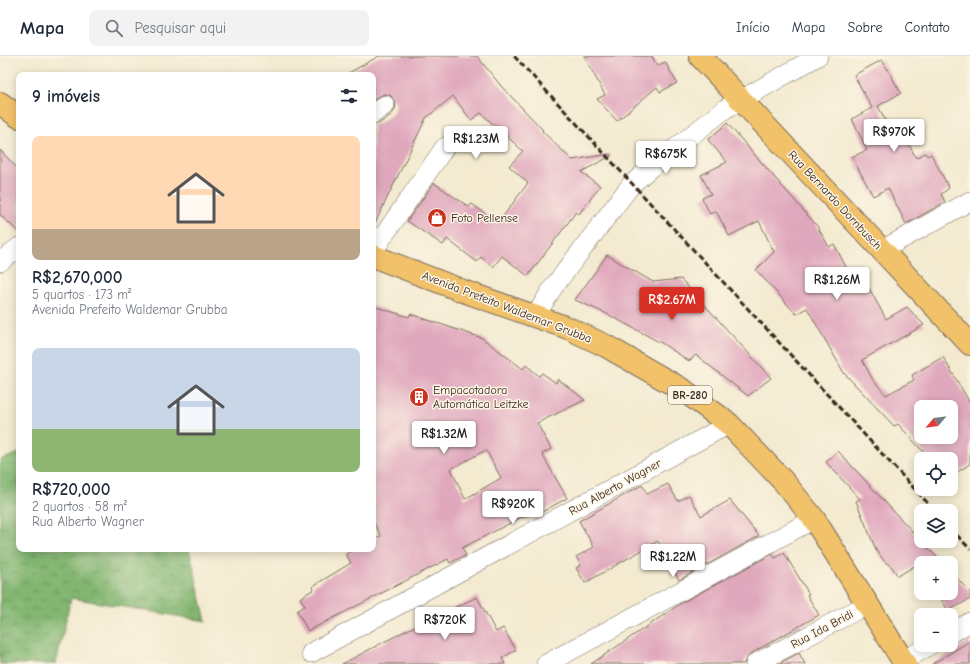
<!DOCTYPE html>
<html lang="pt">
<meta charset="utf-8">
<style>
body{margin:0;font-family:"Comic Neue",sans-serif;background:#f2f2f3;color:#1f2937;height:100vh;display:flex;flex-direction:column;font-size:15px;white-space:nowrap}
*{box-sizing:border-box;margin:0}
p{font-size:13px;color:#747a83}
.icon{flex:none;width:22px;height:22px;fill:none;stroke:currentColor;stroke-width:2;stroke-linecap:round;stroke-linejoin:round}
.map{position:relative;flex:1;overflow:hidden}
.drawer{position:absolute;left:16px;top:16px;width:360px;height:480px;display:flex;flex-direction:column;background:#fff;border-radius:8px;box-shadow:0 2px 10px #0003}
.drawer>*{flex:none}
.needle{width:26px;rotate:241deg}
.tools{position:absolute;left:914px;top:344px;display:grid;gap:8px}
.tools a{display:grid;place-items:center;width:44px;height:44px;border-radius:8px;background:#fff;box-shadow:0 2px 10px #0003;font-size:20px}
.price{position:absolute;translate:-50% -34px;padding:0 9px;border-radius:4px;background:#fff;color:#222;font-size:13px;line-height:26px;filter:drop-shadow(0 1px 2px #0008)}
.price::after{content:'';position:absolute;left:50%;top:24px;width:12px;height:9px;margin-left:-6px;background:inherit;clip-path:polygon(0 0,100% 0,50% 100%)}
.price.on{background:#d93025;color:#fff}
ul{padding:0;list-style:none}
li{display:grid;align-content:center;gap:8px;height:212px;padding:0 16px}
li span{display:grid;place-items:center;height:124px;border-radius:8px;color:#555}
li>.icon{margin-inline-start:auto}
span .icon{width:72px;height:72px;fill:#fffc;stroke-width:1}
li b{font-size:17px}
h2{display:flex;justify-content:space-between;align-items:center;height:48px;padding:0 16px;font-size:17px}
header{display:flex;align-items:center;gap:24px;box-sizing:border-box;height:56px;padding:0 20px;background:#fff;border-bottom:1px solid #e0e1e3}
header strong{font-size:19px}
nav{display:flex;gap:22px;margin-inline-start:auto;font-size:14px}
.search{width:280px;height:36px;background:#f2f2f3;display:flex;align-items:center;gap:10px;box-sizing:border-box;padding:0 14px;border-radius:8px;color:#747a83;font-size:15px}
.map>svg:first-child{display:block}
</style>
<header>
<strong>Mapa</strong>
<div class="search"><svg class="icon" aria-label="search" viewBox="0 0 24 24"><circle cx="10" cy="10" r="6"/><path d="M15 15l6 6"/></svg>Pesquisar aqui</div>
<nav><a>Início</a><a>Mapa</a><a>Sobre</a><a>Contato</a></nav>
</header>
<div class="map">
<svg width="970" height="608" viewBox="0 0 970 608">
<defs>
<pattern id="forest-crowns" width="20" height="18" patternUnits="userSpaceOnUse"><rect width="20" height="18" fill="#82b671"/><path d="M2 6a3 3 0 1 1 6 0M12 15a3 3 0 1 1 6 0" fill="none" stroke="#6c945c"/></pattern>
</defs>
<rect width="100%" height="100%" fill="#fcf5e5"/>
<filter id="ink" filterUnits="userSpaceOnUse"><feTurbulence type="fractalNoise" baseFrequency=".025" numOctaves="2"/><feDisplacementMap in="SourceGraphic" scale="8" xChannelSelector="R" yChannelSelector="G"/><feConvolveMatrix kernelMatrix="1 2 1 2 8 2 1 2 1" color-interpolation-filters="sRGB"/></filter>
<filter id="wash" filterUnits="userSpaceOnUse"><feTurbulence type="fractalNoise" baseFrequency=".012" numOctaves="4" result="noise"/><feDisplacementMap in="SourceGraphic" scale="16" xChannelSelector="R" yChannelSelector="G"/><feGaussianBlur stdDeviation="0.9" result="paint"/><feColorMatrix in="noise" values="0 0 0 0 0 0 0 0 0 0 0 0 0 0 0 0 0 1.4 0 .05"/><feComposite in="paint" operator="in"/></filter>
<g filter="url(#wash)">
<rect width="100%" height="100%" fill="#f3ead0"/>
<path fill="url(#forest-crowns)" stroke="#5e7048" d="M 19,397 L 19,493 L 189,493 L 206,565 L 71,542 L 56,608 L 0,608 L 0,404 Z"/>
<g id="blocks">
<path fill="#e0a8bd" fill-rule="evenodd" d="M 379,0 L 477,0 L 501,30 L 543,74 L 542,75 L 572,104 L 610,98 L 611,100 L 581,116 L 600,130 L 579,158 L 576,156 L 528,220 L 502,200 L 493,211 L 481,201 L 477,206 L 447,183 L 443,189 L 407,165 L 434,127 L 469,151 L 472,148 L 498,167 L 528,127 L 509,110 L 523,95 L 481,57 L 471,64 L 453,40 L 426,62 L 373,171 L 373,69 L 380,67 L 392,58 L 395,53 L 396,47 L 390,39 L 384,38 L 373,44 L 373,19 L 345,19 Z
M 584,0 L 652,0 L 657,10 L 665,6 L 677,27 L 660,36 L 657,31 L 617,65 L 597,43 L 605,39 Z
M 882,4 L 901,37 L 878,50 L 893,80 L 902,75 L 916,102 L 925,97 L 927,100 L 931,98 L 949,132 L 941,138 L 945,146 L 906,168 L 888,132 L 873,140 L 852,101 L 867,94 L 852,63 L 872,52 L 854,19 Z
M 727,67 L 817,170 L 829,191 L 834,188 L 854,226 L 863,221 L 886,263 L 907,251 L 924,269 L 862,304 L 873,324 L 886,339 L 914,324 L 912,319 L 943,301 L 970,347 L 970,408 L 951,420 L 951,403 L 930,403 L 898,368 L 894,370 L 844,317 L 807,252 L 796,258 L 756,214 L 774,196 L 759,165 L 729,180 L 716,155 L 710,158 L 702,142 L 711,138 L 701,119 L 727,106 L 708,84 ZM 921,351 L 951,351 L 951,381 L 921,381 Z
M 0,94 L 19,114 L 19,176 L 0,159 Z
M 607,199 L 653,226 L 681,223 L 771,322 L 748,340 L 696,299 L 689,305 L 663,288 L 607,258 L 575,244 Z
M 373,250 L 409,261 L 410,258 L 482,282 L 523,313 L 526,309 L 539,320 L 542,317 L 556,327 L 558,323 L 585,344 L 537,367 L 551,393 L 542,398 L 567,442 L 542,456 L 540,452 L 523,462 L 522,461 L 462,492 L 466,499 L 450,507 L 448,503 L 308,575 L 297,555 L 305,550 L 300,542 L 314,533 L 313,530 L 351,507 L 346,498 L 356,493 L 373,493 L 373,484 L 381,480 L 373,465 ZM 486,394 L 501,422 L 465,443 L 451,413 Z
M 838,395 L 921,485 L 943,507 L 923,507 L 921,504 L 921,506 L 898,520 L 891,510 L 885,506 L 876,494 L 856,445 L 860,443 L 826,406 Z
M 668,428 L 678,445 L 689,439 L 701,460 L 730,444 L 759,480 L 679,524 L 658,485 L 585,527 L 576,512 L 581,509 L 576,501 L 594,491 L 579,465 L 642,429 L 647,438 Z
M 784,497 L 809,538 L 807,539 L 819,559 L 750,598 L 746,603 L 744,608 L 591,608 L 683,546 L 772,498 L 775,502 Z
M 951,516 L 970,536 L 970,543 L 948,555 L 938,537 L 951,537 Z
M 477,541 L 496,576 L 503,572 L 516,594 L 502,602 L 505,608 L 342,608 L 405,575 Z
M 970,585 L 970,608 L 932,608 Z
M 799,597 L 805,608 L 778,608 Z"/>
</g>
</g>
<g filter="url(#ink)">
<use href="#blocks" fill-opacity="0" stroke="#7b6d5c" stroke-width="1"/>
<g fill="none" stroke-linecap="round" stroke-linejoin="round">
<defs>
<path id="street" d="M 373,58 L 385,49
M 882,194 L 970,145
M 373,195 L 445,91
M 0,206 L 19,191
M 535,261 L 552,233 L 631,129 L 650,112 L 725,53 L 818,0
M 951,577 L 970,566
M 311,597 L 729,368
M 903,605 L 930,589
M 546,608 L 814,463
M 755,608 L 868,548"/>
<path id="highway" d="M 700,0 L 970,288
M 0,47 L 19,61
M 373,200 L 463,235 L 568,272 L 606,290 L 683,334 L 729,368 L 784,426 L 814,463 L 905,608"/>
</defs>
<use href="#street" stroke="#7b6d5c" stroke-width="20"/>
<use href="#highway" stroke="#7b6d5c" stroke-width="24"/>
<use href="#street" stroke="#fff" stroke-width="19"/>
<use href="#highway" stroke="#f2c26a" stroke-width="22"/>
<path stroke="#3b2a1e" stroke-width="3" stroke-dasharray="6 3" stroke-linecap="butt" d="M 514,0 L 935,455
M 951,473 L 970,493"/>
</g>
</g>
<defs>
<symbol id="shop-disc" viewBox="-11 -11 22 22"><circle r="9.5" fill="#c8321e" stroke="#fcf5e5"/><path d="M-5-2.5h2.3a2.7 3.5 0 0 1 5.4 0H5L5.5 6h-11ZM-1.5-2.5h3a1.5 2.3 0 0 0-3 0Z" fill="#fff"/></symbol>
<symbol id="building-disc" viewBox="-11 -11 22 22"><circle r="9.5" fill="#c8321e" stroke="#fcf5e5"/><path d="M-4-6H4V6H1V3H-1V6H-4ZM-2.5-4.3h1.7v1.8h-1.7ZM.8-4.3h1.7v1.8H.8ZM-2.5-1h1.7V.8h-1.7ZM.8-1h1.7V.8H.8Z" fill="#fff"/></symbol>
</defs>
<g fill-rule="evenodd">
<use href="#shop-disc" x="426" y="151" width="22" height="22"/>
<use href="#building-disc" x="408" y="330" width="22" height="22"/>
</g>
<g text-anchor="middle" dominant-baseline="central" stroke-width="3" stroke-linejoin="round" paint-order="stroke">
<rect fill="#fcf5e5" stroke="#75675a" stroke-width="1" x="668" y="330" width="44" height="18" rx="3"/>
<g font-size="11" font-weight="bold" fill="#3b2a1e">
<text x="690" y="339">BR-280</text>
</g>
<g font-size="12" fill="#3b2a1e" stroke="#fcf5e5">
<text transform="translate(835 144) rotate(47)">Rua Bernardo Dornbusch</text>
<text transform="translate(507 251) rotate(21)">Avenida Prefeito Waldemar Grubba</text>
<text transform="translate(615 431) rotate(-29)">Rua Alberto Wagner</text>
<text transform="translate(822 573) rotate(-28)">Rua Ida Bridi</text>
</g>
<g font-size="12" fill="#3b2a1e" stroke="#fcf5e5" text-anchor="start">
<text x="451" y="162">Foto Pellense</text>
<text x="433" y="334">Empacotadora<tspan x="433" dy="14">Automática Leitzke</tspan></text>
</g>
</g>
</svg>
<div class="tools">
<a><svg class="needle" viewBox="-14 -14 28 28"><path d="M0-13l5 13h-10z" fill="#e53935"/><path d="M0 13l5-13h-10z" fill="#747a83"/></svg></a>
<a><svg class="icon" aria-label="locate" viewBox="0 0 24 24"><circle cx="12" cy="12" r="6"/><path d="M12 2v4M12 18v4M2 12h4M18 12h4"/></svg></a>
<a><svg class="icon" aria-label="layers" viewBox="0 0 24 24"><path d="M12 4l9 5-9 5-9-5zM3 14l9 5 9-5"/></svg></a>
<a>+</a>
<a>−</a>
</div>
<b class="price" style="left:894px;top:97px">R$970K</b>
<b class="price" style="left:476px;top:104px">R$1.23M</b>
<b class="price" style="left:666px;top:119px">R$675K</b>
<b class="price" style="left:837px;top:245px">R$1.26M</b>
<b class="price on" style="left:672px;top:265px">R$2.67M</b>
<b class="price" style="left:444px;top:399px">R$1.32M</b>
<b class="price" style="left:513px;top:469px">R$920K</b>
<b class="price" style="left:673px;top:522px">R$1.22M</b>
<b class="price" style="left:445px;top:585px">R$720K</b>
<section class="drawer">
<h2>9 imóveis<svg class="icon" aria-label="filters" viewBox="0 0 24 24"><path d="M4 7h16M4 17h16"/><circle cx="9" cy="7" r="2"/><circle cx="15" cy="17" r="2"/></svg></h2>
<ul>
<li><span style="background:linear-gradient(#ffd9b3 75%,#b9a48a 0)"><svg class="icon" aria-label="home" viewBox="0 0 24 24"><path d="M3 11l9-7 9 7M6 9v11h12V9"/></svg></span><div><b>R$2,670,000</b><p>5 quartos · 173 m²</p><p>Avenida Prefeito Waldemar Grubba</p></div></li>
<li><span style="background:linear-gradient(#c9d6e8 65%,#8fb573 0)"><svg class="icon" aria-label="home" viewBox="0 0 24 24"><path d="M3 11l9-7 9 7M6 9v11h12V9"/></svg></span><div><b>R$720,000</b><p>2 quartos · 58 m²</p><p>Rua Alberto Wagner</p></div></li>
</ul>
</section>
</div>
